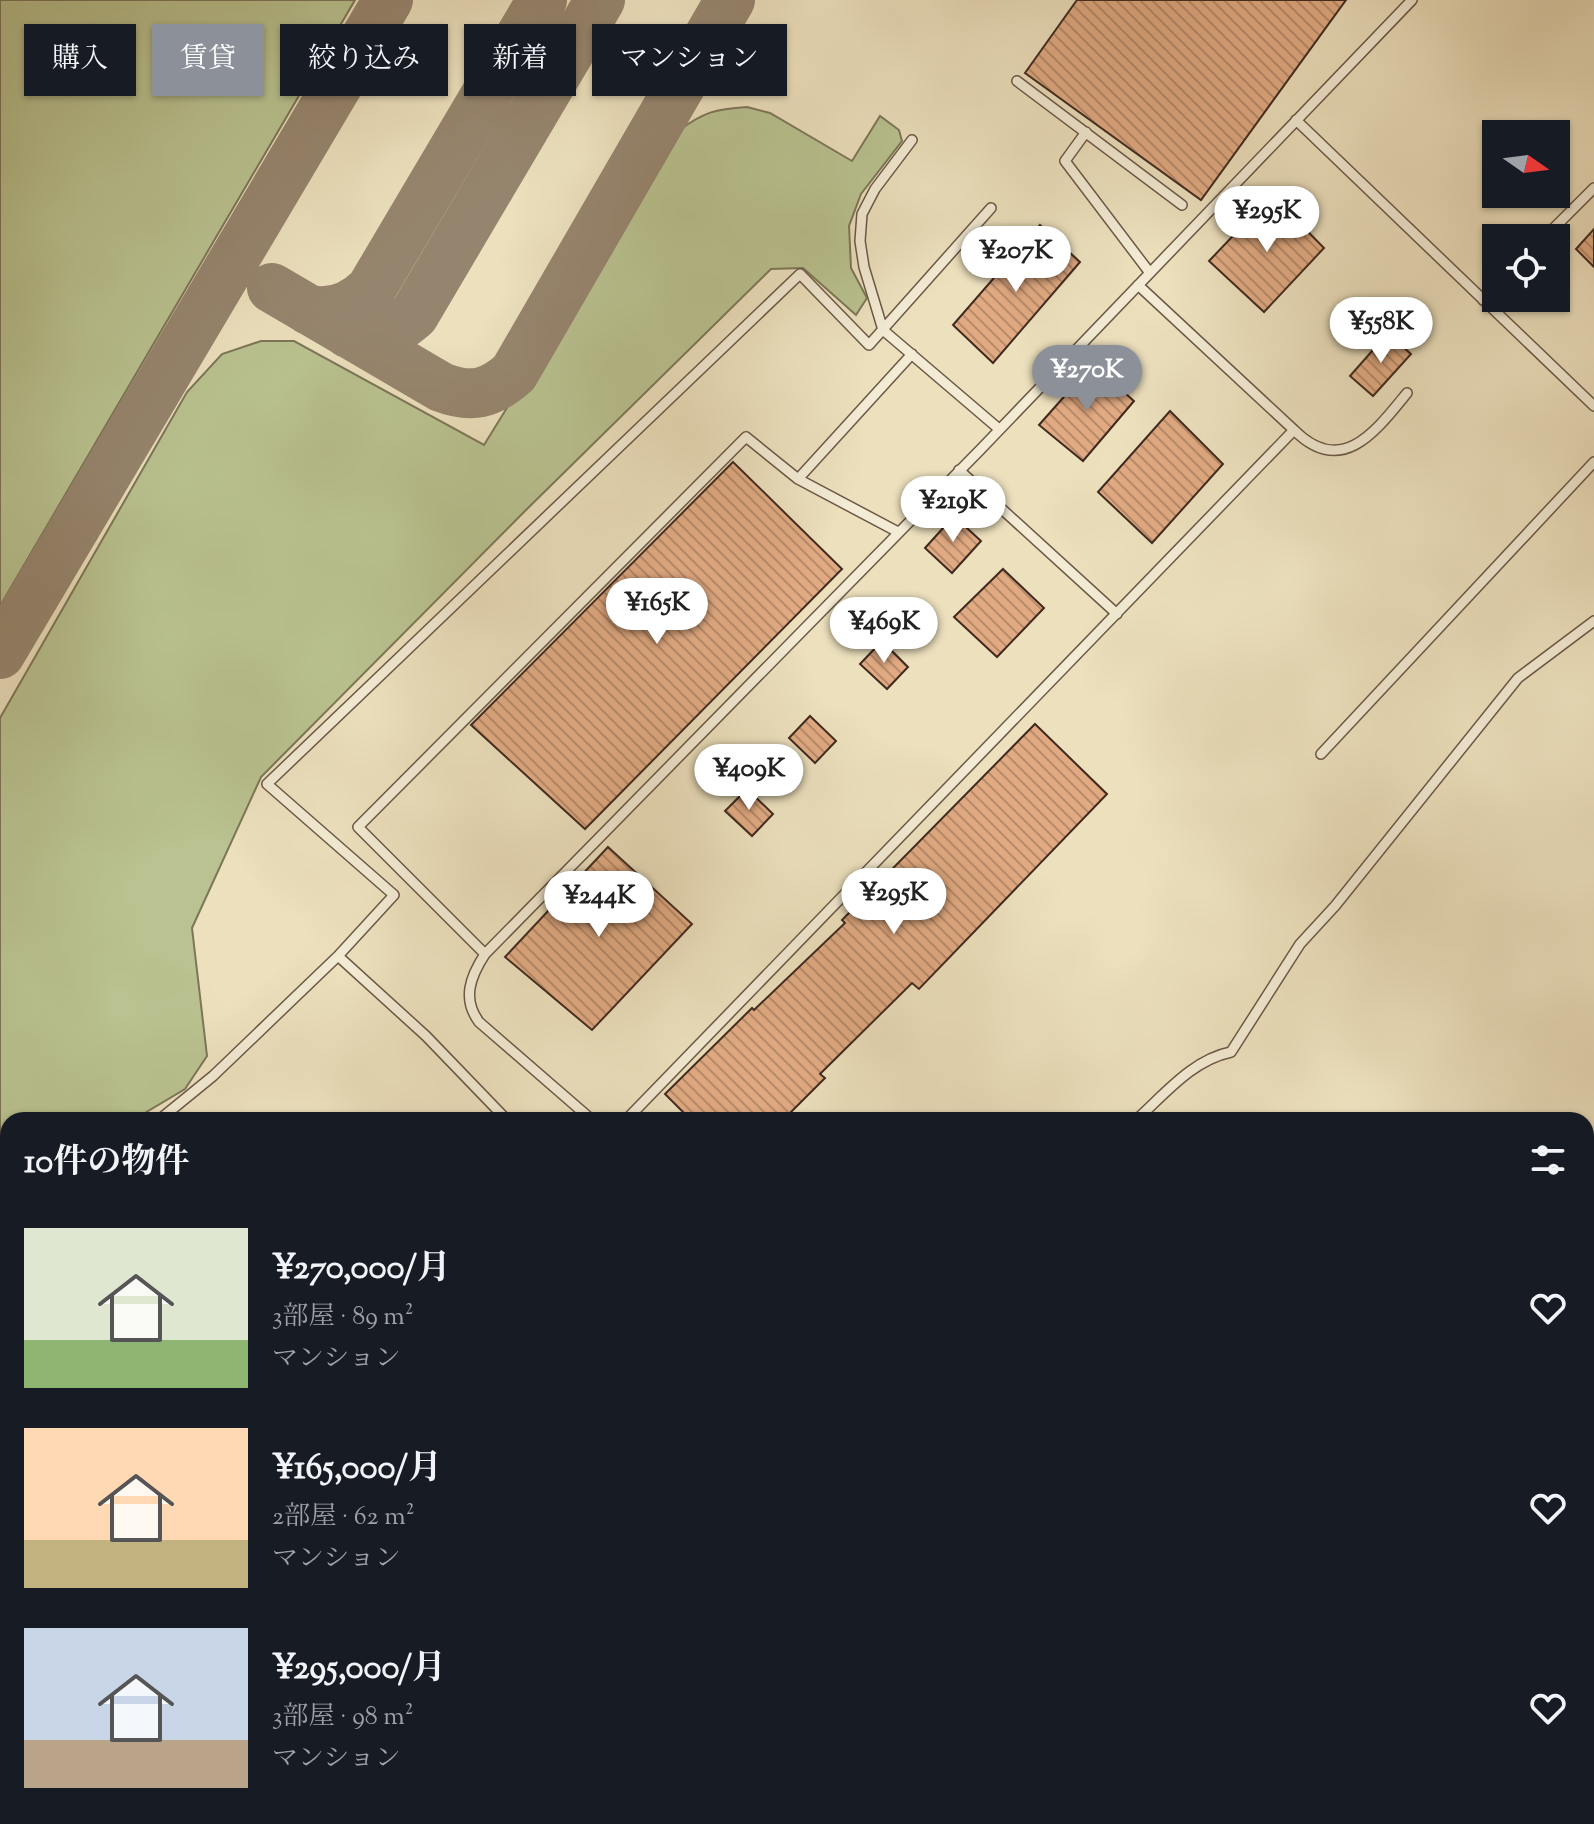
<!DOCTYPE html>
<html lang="ja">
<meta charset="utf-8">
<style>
body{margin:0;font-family:"Sorts Mill Goudy","Noto Serif JP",serif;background:#242831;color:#f1f3f6;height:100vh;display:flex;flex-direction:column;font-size:30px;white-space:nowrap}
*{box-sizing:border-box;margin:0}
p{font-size:26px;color:#9ea1a6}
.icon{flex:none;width:44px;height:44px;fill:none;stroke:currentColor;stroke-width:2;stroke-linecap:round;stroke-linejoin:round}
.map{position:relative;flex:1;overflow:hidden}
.sheet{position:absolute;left:0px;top:1112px;width:1594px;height:712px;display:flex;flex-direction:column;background:#171b24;border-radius:24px 24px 0 0;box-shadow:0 2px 6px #0004}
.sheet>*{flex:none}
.hud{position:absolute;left:24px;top:24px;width:800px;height:72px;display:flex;gap:16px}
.needle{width:52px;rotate:104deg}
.fabs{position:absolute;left:1482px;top:120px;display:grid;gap:16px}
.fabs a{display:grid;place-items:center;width:88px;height:88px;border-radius:0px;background:#171b24;box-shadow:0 2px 6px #0004;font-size:40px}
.price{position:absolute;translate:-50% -68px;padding:0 18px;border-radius:28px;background:#fff;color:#222;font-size:26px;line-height:52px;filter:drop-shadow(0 2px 4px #0008)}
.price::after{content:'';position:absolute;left:50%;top:48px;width:24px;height:18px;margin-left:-12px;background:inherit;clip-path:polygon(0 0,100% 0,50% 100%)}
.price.active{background:#8c9099;color:#fff}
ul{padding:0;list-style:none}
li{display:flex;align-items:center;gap:24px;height:200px;padding:0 24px}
li span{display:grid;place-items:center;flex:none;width:224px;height:160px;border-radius:0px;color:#555}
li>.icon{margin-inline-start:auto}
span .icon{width:96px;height:96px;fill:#fffc;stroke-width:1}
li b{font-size:34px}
h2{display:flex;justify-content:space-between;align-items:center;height:96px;padding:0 24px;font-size:34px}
.chip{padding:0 28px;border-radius:0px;background:#171b24;box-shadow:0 2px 6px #0004;font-size:28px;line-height:72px}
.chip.active{background:#8c9099;color:#fff}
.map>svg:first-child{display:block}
</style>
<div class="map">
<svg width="1594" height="1824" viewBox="0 0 1594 1824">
<defs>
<pattern id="forest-crowns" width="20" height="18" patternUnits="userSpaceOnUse" patternTransform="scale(2)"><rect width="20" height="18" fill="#b9c290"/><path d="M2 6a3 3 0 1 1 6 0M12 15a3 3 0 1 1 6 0" fill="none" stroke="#989e75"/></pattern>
<pattern id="building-back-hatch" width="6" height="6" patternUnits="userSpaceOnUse" patternTransform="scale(2)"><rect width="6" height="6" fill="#e1aa82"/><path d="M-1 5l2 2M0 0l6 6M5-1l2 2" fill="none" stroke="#b88b6a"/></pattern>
</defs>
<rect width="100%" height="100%" fill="#ece0bd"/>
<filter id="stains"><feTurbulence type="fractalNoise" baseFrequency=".0025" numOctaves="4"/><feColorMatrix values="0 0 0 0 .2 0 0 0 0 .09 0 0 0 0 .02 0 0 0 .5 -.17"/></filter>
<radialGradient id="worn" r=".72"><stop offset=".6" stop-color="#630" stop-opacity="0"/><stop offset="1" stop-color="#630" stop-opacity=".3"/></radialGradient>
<path fill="#b9c290" stroke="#7c7658" stroke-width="2" d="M 0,0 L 355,0 L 0,606 Z
M 747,107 L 770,113 L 852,161 L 880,116 L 899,130 L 902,141 L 861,194 L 849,226 L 851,268 L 867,298 L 856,315 L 803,268 L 771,269 L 526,510 L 261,777 L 192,928 L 207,1056 L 185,1089 L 133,1120 L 8,1120 L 8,1195 L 0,1200 L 0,718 L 187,392 L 222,354 L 261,341 L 294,341 L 484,445 L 678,131 C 704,112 715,109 747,107 Z"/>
<path fill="url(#forest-crowns)" stroke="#7c7658" stroke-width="2" d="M 66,1816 L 1142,1816 L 1159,1824 L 52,1824 Z"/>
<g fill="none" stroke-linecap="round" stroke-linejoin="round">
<path stroke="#96856e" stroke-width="50" d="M 272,288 L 441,387 C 472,399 490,394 514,373 L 730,0
M 309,310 C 333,315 354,306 371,289 L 542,0
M 348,333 C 379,341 390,335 414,315 L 600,0
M 0,654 L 388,0"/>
</g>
<path fill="url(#building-back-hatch)" stroke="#402a20" stroke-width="2" d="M 1077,0 L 1346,0 L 1201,200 L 1025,73 Z
M 1272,195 L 1324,248 L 1264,312 L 1209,261 Z
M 1040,225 L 1080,262 L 993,363 L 953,325 Z
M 1594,229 L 1594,267 L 1576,249 Z
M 1388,333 L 1411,354 L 1373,396 L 1350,376 Z
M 1093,364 L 1134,401 L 1083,461 L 1039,425 Z
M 1170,411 L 1223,464 L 1152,543 L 1098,492 Z
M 733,462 L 842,569 L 585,829 L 471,725 Z
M 954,516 L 981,541 L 952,573 L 925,548 Z
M 1003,569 L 1044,608 L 997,657 L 954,617 Z
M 882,641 L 908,667 L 887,689 L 860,664 Z
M 810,716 L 836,741 L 815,763 L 789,738 Z
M 1035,724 L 1107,794 L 919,989 L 912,983 L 820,1074 L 825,1078 L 783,1120 L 691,1120 L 665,1094 L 752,1008 L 754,1010 L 845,923 L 842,920 Z
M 747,789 L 773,814 L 752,836 L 725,811 Z
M 608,847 L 692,924 L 592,1030 L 505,957 Z"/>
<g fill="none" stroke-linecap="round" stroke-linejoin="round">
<defs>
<path id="lane" d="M 1017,81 L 1182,205
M 1296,120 L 1594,406
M 1086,132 L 1065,161 L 1150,273
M 912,140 L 875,189 L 862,214 L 860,241 L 864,267 L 883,330 L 999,429
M 1544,238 L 1594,188
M 1483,300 L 1496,286
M 1294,430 C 1342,478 1376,431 1407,393
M 959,470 L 1117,614
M 798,479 L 898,532
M 1321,754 L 1594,462
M 485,954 L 358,827 L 746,437 L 798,479 L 912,354
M 159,1120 L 213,1076 L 338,956
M 507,1120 L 426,1036 L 338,956 L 394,895 L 267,784 L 800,274 L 869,345 L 991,208
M 592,1120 L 479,1022 C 462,999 470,977 485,954 L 980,450 L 1412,0
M 626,1120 L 1294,430 L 1138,285
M 1136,1120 C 1165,1094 1192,1060 1231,1052 L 1300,944 L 1335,906 L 1518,678 L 1594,621
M 0,1216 L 8,1211
M 1586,1620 L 1594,1613
M 10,1824 L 23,1816
M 1411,1824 L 1416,1816"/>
</defs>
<use href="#lane" stroke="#6b5847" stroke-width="12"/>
<use href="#lane" stroke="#f3ebd4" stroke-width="9"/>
</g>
<rect width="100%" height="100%" filter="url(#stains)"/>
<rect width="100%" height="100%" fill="url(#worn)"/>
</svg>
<div class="fabs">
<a><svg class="needle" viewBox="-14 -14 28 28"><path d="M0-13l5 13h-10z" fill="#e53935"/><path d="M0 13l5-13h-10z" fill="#9ea1a6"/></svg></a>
<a><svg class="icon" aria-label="locate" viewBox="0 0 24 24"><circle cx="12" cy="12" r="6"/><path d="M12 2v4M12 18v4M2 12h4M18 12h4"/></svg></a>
</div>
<b class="price" style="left:1267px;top:254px">¥295K</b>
<b class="price" style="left:1016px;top:294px">¥207K</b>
<b class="price" style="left:1381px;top:365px">¥558K</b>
<b class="price active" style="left:1087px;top:413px">¥270K</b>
<b class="price" style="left:953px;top:544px">¥219K</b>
<b class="price" style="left:657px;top:646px">¥165K</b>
<b class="price" style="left:884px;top:665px">¥469K</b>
<b class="price" style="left:749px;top:812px">¥409K</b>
<b class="price" style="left:894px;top:936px">¥295K</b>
<b class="price" style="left:599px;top:939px">¥244K</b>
<div class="hud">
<a class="chip">購入</a>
<a class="chip active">賃貸</a>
<a class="chip">絞り込み</a>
<a class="chip">新着</a>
<a class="chip">マンション</a>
</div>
<section class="sheet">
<h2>10件の物件<svg class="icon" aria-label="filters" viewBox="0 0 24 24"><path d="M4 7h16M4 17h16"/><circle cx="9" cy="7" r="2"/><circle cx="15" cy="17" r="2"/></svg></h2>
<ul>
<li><span style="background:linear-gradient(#dfe7d0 70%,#8fb573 0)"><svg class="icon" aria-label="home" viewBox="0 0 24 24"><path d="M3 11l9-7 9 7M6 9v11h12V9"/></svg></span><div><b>¥270,000/月</b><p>3部屋 · 89 m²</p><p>マンション</p></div><svg class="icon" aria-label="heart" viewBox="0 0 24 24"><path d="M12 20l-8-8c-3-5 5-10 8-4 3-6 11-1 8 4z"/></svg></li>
<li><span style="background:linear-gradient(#ffd9b3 70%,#c2b280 0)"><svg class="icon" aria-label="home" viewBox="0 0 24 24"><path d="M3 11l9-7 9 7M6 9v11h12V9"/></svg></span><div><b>¥165,000/月</b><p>2部屋 · 62 m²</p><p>マンション</p></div><svg class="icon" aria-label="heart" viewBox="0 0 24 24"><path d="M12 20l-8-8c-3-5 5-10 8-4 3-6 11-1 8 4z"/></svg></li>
<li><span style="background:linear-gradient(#c9d6e8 70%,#b9a48a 0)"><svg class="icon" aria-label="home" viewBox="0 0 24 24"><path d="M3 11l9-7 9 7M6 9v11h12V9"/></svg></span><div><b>¥295,000/月</b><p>3部屋 · 98 m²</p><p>マンション</p></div><svg class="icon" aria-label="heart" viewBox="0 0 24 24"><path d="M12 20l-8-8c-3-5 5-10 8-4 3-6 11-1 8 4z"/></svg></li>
</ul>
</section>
</div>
